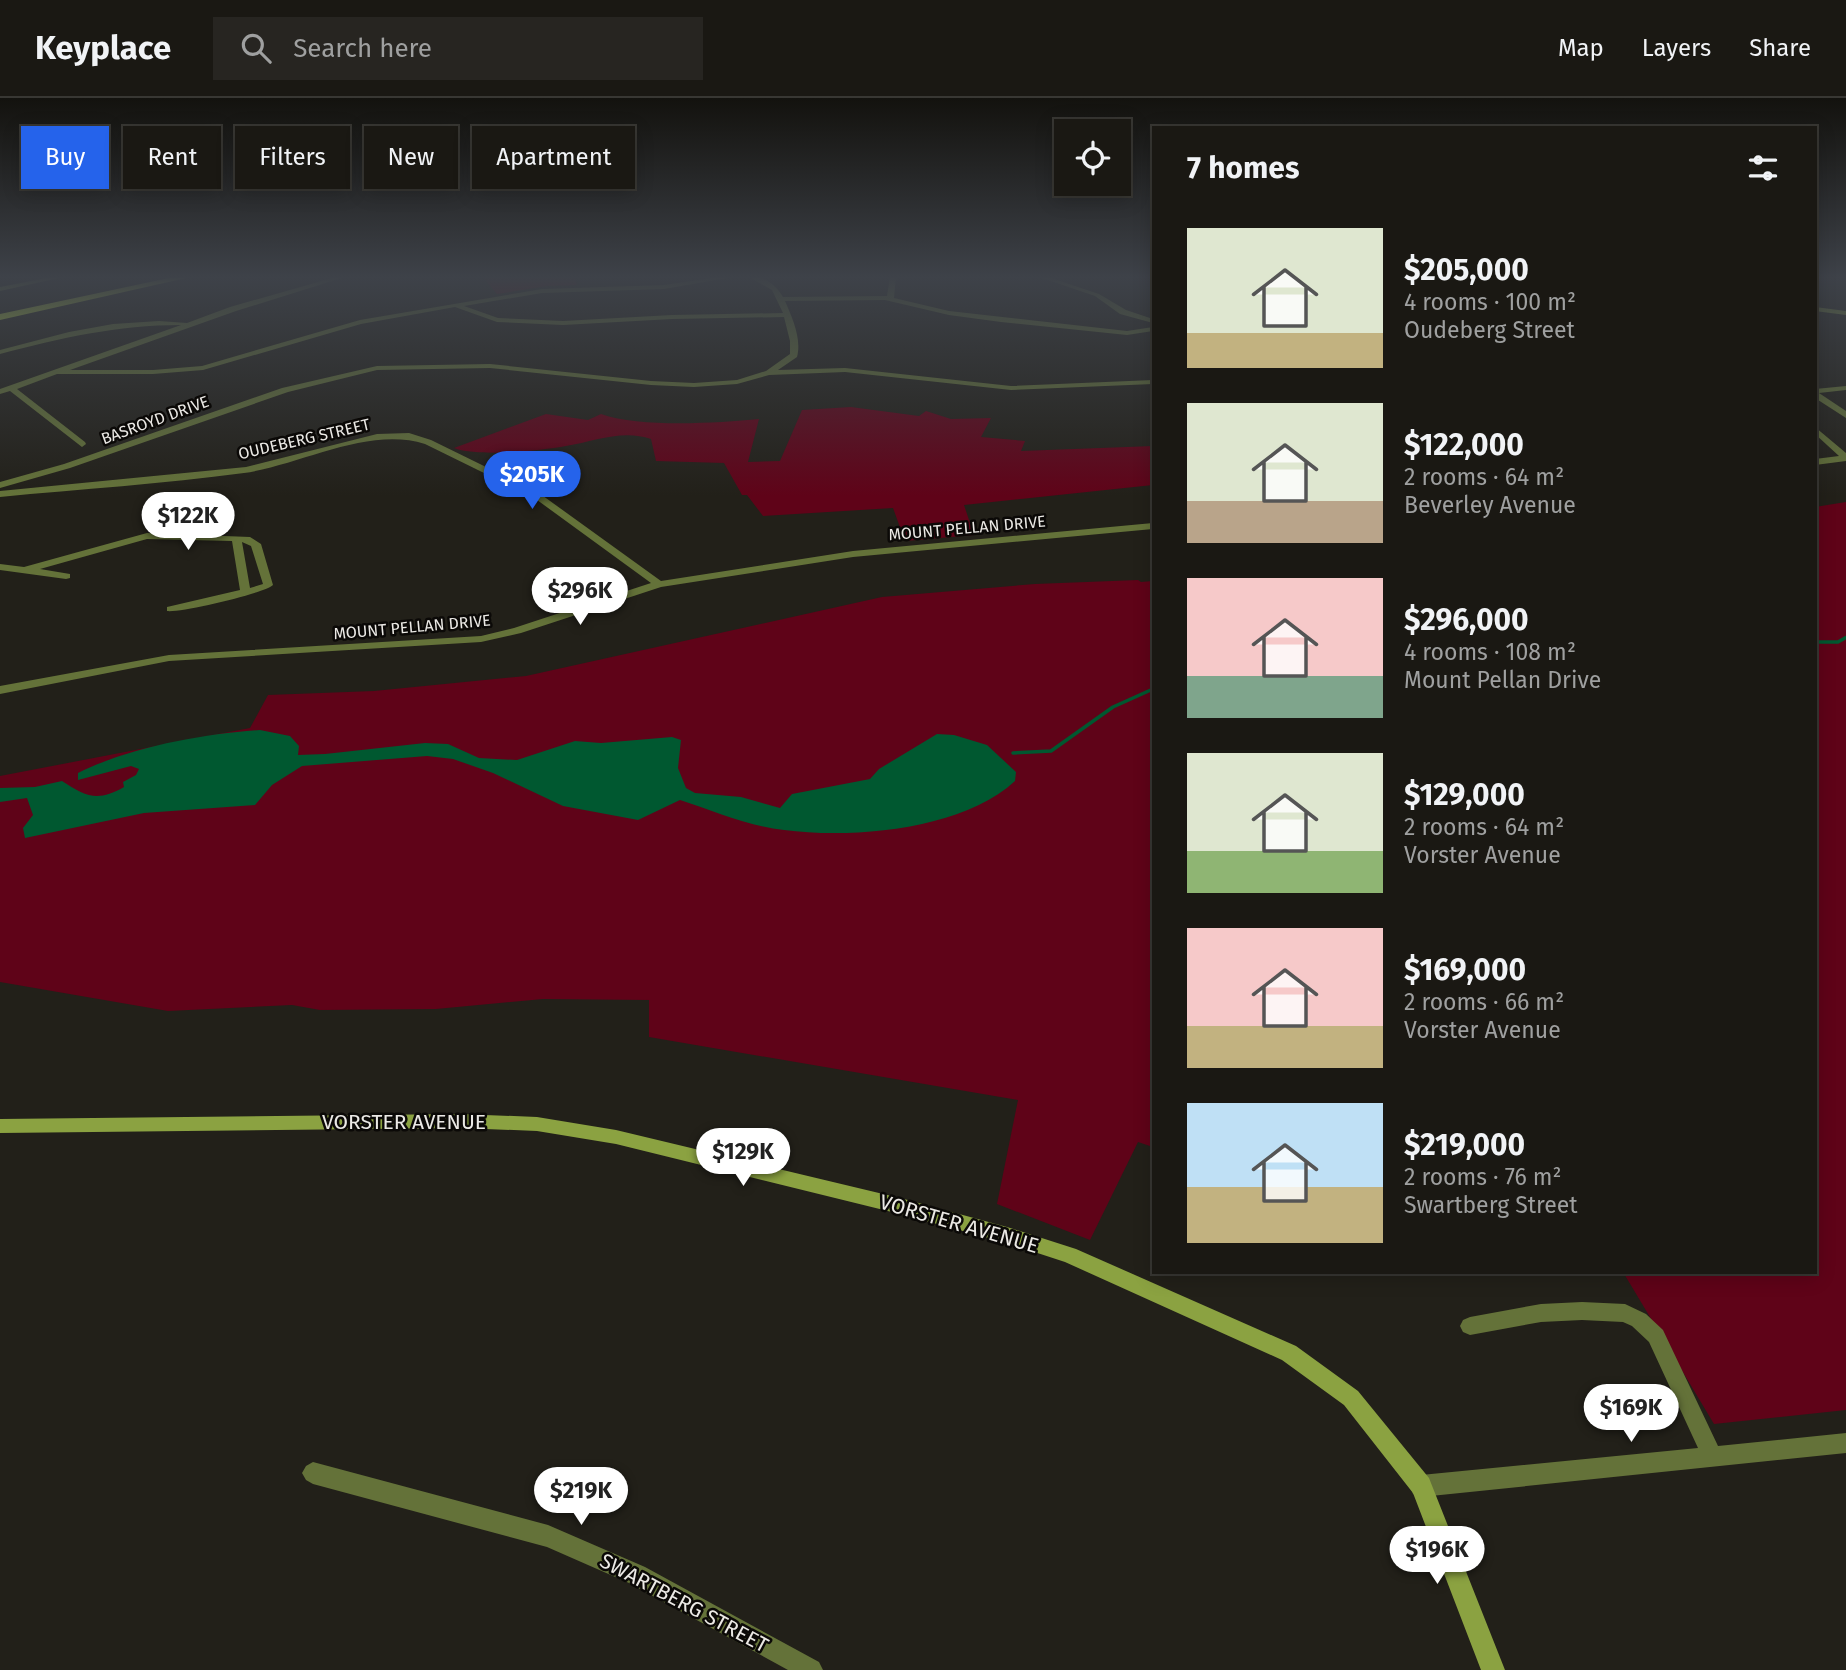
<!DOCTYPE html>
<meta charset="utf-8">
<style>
body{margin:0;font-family:"Fira Sans",sans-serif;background:#272521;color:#f1f3f6;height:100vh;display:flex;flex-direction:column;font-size:26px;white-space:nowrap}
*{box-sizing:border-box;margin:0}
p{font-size:23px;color:#9fa0a0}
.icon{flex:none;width:38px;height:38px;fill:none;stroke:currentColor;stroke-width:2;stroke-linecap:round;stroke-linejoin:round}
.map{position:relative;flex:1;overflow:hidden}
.details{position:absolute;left:1152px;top:28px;width:665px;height:1148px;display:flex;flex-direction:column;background:#1a1813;border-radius:0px;box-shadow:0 4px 18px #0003,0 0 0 2px #383733}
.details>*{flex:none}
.hud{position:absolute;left:21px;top:28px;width:665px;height:63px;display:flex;gap:14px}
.fabs{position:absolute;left:1054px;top:21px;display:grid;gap:14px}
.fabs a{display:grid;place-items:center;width:77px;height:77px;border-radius:0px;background:#1a1813;box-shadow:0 4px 18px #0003,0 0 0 2px #383733;font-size:35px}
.price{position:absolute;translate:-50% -60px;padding:0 16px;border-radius:24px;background:#fff;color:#222;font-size:23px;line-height:46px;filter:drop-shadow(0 2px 4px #0008)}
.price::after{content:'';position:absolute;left:50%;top:42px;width:21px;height:16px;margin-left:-10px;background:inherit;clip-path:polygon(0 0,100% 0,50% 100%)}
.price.active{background:#2563eb;color:#fff}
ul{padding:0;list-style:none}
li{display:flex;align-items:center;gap:21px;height:175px;padding:0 35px}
li span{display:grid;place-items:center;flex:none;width:196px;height:140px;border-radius:0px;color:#555}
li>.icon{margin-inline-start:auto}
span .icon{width:84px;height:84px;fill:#fffc;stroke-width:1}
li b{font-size:30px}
h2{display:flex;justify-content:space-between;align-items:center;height:84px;padding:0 35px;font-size:30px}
.chip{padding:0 24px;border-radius:0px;background:#1a1813;box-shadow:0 4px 18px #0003,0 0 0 2px #383733;font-size:24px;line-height:63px}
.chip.active{background:#2563eb;color:#fff}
header{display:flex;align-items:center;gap:42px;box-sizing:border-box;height:98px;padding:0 35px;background:#1a1813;border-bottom:2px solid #383733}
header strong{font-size:33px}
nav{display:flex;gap:38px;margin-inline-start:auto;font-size:24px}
.search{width:490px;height:63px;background:#272521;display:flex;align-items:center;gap:18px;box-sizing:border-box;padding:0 24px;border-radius:0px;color:#9fa0a0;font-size:26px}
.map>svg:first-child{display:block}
</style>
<header>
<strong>Keyplace</strong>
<div class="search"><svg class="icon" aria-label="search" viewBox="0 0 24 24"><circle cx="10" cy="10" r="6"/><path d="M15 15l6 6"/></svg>Search here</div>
<nav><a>Map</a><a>Layers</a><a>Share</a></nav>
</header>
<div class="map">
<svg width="1846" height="1572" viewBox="0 0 1846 1572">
<rect width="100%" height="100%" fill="#222019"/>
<path fill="#5f0318" d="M 482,178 L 575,178 L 577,187 L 547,188 L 497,196 Z
M 851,309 L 919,318 L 926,313 L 951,321 L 991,320 L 981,339 L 1025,343 L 1021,353 L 1153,348 L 1153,387 L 964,407 L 974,437 L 905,443 L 893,410 L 763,418 L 747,397 L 742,397 L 724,365 L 656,363 L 651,341 C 623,331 595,343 566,348 C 539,353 477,359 454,350 L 546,316 L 588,322 L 601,316 C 641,330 716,325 759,321 L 748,364 L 780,363 L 802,312 Z
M 1846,404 L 1846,1312 L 1714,1326 L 1623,1174 L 1815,1174 L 1815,409 Z
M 1138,482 L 1141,484 L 1153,483 L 1153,1049 L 1138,1044 L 1090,1142 L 997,1106 L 1018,1002 L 649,939 L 649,902 L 543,901 L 436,911 L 320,912 L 292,907 L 168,913 L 0,884 L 0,678 L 250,630 L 268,597 L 374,593 L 526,578 L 882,499 L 1035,486 Z"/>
<path fill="#005830" d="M 260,632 L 290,638 L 299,648 L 298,657 L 325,656 L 425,645 L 448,646 L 479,660 L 517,662 L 575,643 L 601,645 L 672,639 L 681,642 L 678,670 L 686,690 L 695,695 L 741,699 L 780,710 L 792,696 L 870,681 L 879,671 L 937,636 L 954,637 L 987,647 L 1016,674 L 1015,683 C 962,732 853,741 784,732 C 748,728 714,713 680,702 L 638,722 L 563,708 L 493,675 L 453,661 L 427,658 L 302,668 L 272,687 L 255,707 L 144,715 L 25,740 L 23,730 L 33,717 L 27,700 L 0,704 L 0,690 L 35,689 L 62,683 C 86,699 98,704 124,689 L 123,684 L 136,677 L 139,671 L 131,668 L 78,682 L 78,675 C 130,649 203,636 260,632 Z"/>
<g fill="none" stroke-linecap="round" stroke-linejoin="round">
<path stroke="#005830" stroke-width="2.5" d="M 1842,542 L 1846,539"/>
<path stroke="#005830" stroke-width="3.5" d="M 1815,544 L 1838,544 L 1845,540
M 1013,655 L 1051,653 L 1113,609 L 1153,591"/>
<path fill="#647239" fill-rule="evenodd" d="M 339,178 L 348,178 L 236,213 L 70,272 L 153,272 L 202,268 L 360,222 L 542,191 L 664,187 L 725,178 L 739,178 L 664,191 L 542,195 L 464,208 L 498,220 L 563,223 L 672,217 L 783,215 L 772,192 L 747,178 C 763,178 775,185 783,199 L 887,198 L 890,178 L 896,178 L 894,200 L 949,213 L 1127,233 L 1153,229 L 1153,233 L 1127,237 L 1001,224 L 949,217 L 885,202 L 785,203 C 792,219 802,241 797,259 L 778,272 L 845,270 L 1011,288 L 1153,282 L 1153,286 L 1011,292 L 845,274 L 769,277 L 737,286 L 694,289 L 651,287 L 490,270 L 377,272 L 288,294 L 70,370 L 0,390 L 0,384 L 64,366 L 282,290 L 377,268 L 490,266 L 651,283 L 694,285 L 737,282 L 766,273 L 790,256 L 790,243 L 784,219 L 672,221 L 563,227 L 497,224 L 455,209 L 361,226 L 203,272 L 153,276 L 57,276 L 17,291 L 85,344 L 86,346 L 82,349 L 10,293 L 0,296 L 0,291 L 181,227 C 118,227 60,240 0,256 L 0,252 L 69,234 L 113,226 L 159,223 L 187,225 L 230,209 Z
M 1036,178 L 1045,178 L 1099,196 L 1126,212 L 1153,221 L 1153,225 L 1120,216 L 1095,198 Z
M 1846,288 L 1846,292 L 1819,295 L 1846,313 L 1846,320 L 1815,300 L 1815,291 Z
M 1815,329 L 1846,355 L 1846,363 L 1815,367 L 1815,361 L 1839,358 L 1815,336 Z
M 409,335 L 431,342 L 539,395 L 661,483 L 853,453 L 1153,425 L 1153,431 L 853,459 L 661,489 L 521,535 L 481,544 L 169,563 L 0,596 L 0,588 L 169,557 L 481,538 L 514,530 L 651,485 L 533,399 L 425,346 C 368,328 301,367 244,375 C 163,386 81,391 0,399 L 0,393 L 246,369 L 377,336 Z
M 147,435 L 250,439 L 261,446 L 273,487 C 265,495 181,515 167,513 L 167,509 L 240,492 L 232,443 L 147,441 L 40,471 L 70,476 L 70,480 L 66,481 L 0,472 L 0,466 L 24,469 ZM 242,444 L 251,448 L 263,486 L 250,490 Z
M 1582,1204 L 1625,1206 L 1646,1216 L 1663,1232 L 1718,1348 L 1846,1335 L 1846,1355 L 1421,1399 L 1413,1396 L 1410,1388 L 1413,1380 L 1421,1377 L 1698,1350 L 1649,1244 L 1632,1228 L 1623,1224 L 1582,1222 L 1541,1224 L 1470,1237 L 1463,1234 L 1460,1228 L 1463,1222 L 1470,1219 L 1541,1206 Z
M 313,1364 L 548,1427 L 645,1469 L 819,1564 L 823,1572 L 788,1572 L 629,1485 L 547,1449 L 313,1386 L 306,1382 L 302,1375 L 306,1368 Z"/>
<path fill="#8ba241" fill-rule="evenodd" d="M 57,178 L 68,178 L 0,193 L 0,189 Z
M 1815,209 L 1846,213 L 1846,217 L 1815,213 Z
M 460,1016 L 537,1019 L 616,1032 L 904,1101 L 1007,1129 L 1076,1151 L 1296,1248 L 1358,1293 L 1429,1380 L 1505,1572 L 1481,1572 L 1413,1395 L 1344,1307 L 1282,1262 L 1065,1164 L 1007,1145 L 904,1117 L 616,1046 L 537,1033 L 460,1030 L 0,1035 L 0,1021 Z"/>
<path fill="#c5e745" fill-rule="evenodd" d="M 178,178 L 195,178 L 0,222 L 0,216 Z"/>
</g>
<linearGradient id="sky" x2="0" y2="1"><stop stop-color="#13120e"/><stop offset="0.45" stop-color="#3e4249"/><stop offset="1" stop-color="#3e4249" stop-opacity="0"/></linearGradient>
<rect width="1846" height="398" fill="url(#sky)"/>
<g text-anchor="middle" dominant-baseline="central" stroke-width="5" stroke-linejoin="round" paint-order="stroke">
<g font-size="16" fill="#ebe9e5" stroke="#0b0907">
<text transform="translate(155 322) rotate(-20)">BASROYD DRIVE</text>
<text transform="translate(304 341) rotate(-13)">OUDEBERG STREET</text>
<text transform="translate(967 430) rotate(-5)">MOUNT PELLAN DRIVE</text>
<text transform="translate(412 529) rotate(-5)">MOUNT PELLAN DRIVE</text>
</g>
<g font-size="21" fill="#ebe9e5" stroke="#0b0907">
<text x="404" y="1024">VORSTER AVENUE</text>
<text transform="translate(959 1126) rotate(16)">VORSTER AVENUE</text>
<text transform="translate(684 1505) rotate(28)">SWARTBERG STREET</text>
</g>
</g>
</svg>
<div class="fabs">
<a><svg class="icon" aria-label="locate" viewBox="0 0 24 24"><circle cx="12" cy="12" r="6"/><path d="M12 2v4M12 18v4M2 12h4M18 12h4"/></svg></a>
</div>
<b class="price active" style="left:532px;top:413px">$205K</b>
<b class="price" style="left:188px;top:454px">$122K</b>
<b class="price" style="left:580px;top:529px">$296K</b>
<b class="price" style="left:743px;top:1090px">$129K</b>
<b class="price" style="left:1631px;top:1346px">$169K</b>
<b class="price" style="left:581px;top:1429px">$219K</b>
<b class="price" style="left:1437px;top:1488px">$196K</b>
<div class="hud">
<a class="chip active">Buy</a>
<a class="chip">Rent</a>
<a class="chip">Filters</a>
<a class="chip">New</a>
<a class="chip">Apartment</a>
</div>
<section class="details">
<h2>7 homes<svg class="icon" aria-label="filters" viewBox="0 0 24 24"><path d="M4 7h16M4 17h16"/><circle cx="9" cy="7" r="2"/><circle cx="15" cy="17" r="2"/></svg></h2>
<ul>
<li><span style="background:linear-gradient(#dfe7d0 75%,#c2b280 0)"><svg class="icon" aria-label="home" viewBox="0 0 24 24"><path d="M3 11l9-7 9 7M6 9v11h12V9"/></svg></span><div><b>$205,000</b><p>4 rooms · 100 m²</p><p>Oudeberg Street</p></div></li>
<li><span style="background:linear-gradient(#dfe7d0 70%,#b9a48a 0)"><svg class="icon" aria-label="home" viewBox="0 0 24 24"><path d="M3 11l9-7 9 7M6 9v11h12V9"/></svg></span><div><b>$122,000</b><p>2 rooms · 64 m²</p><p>Beverley Avenue</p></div></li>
<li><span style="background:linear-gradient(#f6c9c9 70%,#7fa58c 0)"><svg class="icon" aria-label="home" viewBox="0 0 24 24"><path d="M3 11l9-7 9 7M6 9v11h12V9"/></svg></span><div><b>$296,000</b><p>4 rooms · 108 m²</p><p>Mount Pellan Drive</p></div></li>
<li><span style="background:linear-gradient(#dfe7d0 70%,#8fb573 0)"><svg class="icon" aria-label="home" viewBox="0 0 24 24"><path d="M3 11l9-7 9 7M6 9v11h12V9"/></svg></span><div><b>$129,000</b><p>2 rooms · 64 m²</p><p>Vorster Avenue</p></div></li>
<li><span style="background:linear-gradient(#f6c9c9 70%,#c2b280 0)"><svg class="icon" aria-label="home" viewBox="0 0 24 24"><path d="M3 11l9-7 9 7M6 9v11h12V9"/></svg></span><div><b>$169,000</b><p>2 rooms · 66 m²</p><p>Vorster Avenue</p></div></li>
<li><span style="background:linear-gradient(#bfe0f5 60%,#c2b280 0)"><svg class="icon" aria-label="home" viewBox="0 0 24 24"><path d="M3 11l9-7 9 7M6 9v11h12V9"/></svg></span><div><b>$219,000</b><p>2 rooms · 76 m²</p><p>Swartberg Street</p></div></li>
</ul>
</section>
</div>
